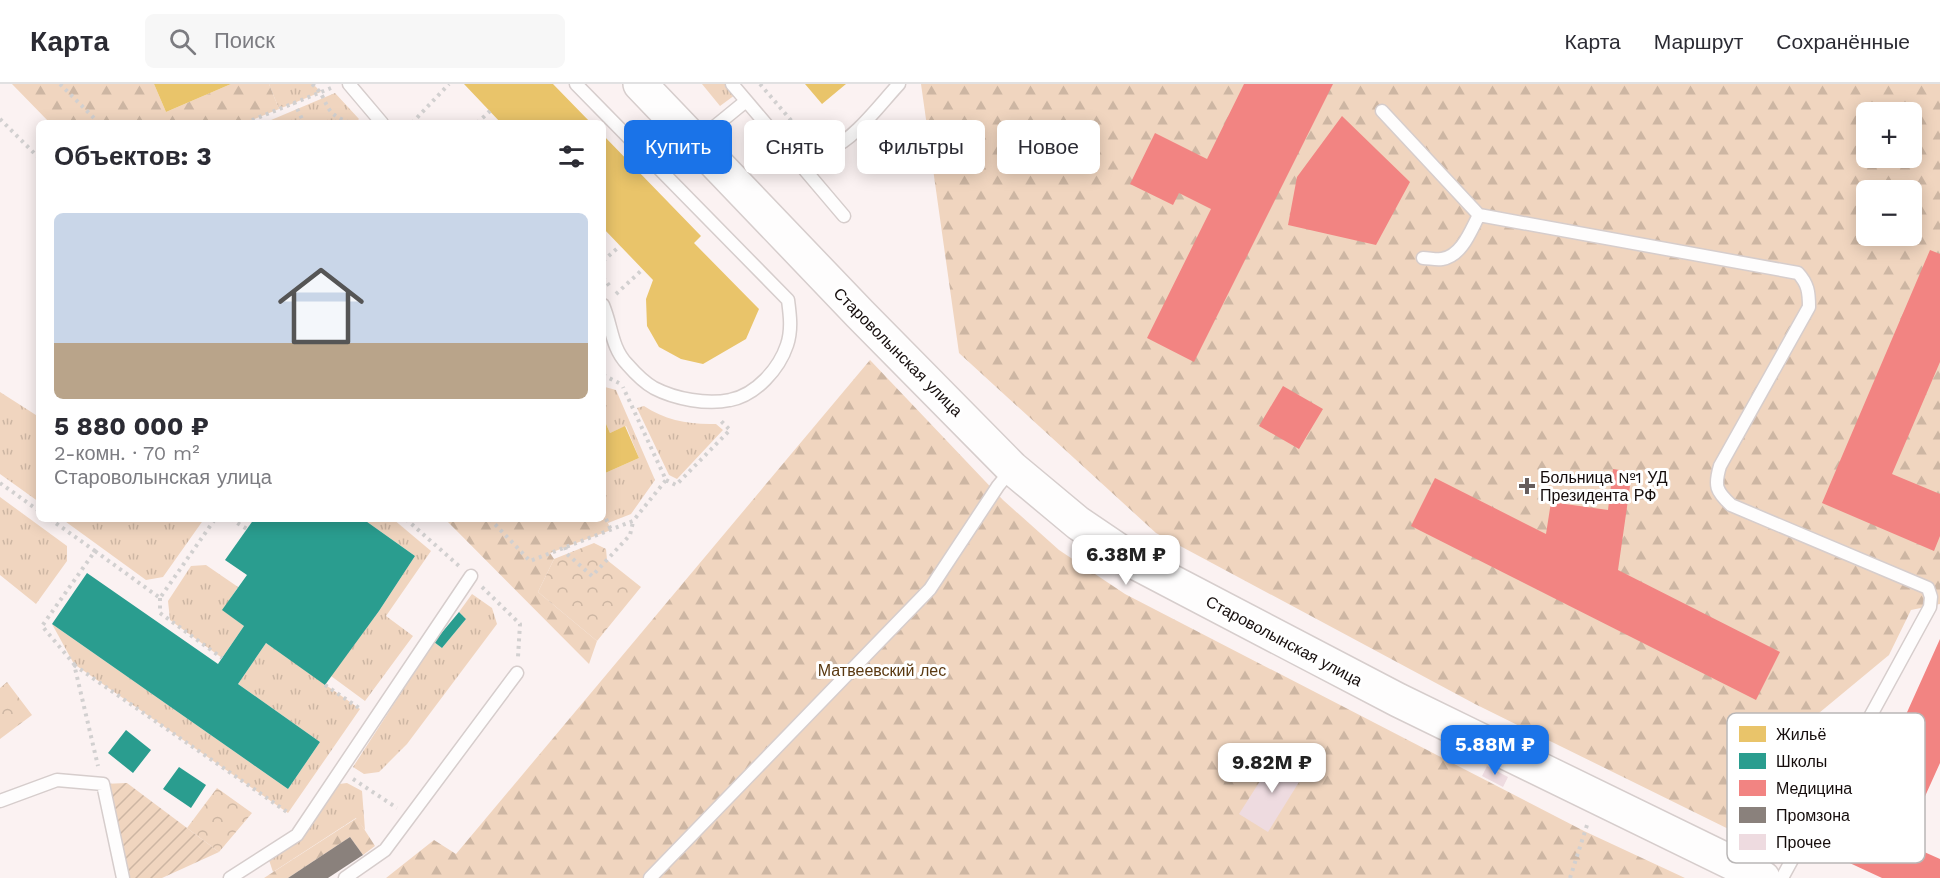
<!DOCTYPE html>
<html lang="ru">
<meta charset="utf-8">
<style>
body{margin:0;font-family:"Work Sans",sans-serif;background:#f7f7f7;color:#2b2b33;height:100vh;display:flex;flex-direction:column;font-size:22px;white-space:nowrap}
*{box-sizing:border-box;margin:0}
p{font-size:20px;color:#7c7c81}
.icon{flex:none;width:33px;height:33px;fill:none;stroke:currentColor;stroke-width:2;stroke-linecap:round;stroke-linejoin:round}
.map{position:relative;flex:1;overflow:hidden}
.side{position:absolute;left:36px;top:36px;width:570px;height:402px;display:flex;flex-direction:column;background:#fff;border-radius:9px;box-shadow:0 3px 15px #0003}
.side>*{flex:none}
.hud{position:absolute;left:624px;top:36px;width:570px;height:54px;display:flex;gap:12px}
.controls{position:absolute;left:1856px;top:18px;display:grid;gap:12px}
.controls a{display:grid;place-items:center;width:66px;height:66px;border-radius:9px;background:#fff;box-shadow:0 3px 15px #0003;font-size:30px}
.price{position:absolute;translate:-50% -51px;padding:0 14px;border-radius:12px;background:#fff;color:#222;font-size:20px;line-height:39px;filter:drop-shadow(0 2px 3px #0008)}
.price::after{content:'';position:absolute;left:50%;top:36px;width:18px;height:14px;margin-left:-9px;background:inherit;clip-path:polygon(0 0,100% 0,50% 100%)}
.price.selected{background:#1a73e8;color:#fff}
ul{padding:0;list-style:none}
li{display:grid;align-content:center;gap:12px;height:318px;padding:0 18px}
li span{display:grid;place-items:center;height:186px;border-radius:9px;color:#555}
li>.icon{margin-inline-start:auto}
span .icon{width:108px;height:108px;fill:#fffc;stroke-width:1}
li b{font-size:26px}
h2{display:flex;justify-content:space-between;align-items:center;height:72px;padding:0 18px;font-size:26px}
.pill{padding:0 21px;border-radius:9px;background:#fff;box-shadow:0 3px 15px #0003;font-size:21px;line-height:54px}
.pill.selected{background:#1a73e8;color:#fff}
header{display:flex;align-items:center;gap:36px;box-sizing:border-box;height:84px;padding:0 30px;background:#fff;border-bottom:2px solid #e1e1e2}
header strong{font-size:28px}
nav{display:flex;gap:33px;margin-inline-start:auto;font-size:21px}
.search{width:420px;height:54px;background:#f7f7f7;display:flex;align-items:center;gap:15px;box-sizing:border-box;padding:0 21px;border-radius:9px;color:#7c7c81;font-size:22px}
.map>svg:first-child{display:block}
</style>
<header>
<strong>Карта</strong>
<div class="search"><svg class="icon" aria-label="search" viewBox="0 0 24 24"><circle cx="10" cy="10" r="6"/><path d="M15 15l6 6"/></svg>Поиск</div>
<nav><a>Карта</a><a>Маршрут</a><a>Сохранённые</a></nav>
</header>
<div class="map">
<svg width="1940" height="794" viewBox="0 0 1940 794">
<defs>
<pattern id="grass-tufts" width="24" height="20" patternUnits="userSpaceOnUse" patternTransform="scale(1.5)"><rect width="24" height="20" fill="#f0d5bf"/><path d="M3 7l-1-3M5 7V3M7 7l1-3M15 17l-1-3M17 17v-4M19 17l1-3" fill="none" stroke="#cdb6a3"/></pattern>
<pattern id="forest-firs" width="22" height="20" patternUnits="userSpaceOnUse" patternTransform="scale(1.5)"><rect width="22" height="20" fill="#f0d5bf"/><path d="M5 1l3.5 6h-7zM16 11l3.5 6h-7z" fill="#cdb6a3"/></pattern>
<pattern id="park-crowns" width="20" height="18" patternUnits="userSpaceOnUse" patternTransform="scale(1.5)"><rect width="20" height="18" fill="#f0d5bf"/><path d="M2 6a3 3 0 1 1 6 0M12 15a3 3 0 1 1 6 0" fill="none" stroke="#cdb6a3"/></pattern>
<pattern id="garden-furrows" width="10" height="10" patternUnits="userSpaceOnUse" patternTransform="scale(1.5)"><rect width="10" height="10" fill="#f0d5bf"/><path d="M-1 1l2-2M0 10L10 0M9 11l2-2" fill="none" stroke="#cdb6a3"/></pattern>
</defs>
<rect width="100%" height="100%" fill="#fbf2f2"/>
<path fill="url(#grass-tufts)" d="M 269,0 L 315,0 L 314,1 L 321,8 L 279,25 Z
M 702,0 L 732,0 L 739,8 L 720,22 Z
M 335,9 L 359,35 L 355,39 L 264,39 Z
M 603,290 L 606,294 L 605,303 L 616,306 L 655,396 L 631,430 L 608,439 L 603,428 L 603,390 L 639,374 L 626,342 L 610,349 L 603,333 Z
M 0,308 L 39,333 L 39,418 L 0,390 Z
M 644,322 C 665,336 690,341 716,340 L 723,346 L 677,395 L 669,391 L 637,324 Z
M 0,413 L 67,462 L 67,477 L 36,520 L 0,491 Z
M 62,435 L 204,435 L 163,493 L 146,496 Z
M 363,435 L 393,435 L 431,467 L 386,532 L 413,552 L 365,617 L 331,592 L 379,527 L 415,472 Z
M 206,481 L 238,503 L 223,526 L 244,542 L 222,574 L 170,536 L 168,517 L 191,482 Z
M 472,510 L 492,524 L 497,540 L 407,660 L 379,688 L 364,690 L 353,683 L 434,558 L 442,564 L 466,535 L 459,528 Z
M 52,540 L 288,705 L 320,658 L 238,600 L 266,559 L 360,625 L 288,729 L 74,580 Z
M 347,699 L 362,707 L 365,746 L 356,734 L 273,788 L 267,770 L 297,751 L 331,701 Z"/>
<path fill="url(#forest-firs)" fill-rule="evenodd" d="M 12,0 L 154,0 L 166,28 L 231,0 L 269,0 L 279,25 L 245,39 L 50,39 Z
M 921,0 L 1940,0 L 1940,520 L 1911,526 L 1889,571 L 1819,629 L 1811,750 L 1765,763 L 1475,620 L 1156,449 L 959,269 ZM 1866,28 L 1911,28 L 1911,74 L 1866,74 ZM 1866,106 L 1911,106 L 1911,152 L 1866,152 Z
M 870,276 L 1003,416 L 1059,466 L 1125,510 L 1584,747 L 1685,794 L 386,794 L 434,756 L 456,770 Z
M 603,428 L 611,446 L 550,469 L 554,475 L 538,508 L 597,557 L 589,580 L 445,435 L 603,435 Z
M 357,734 L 375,762 L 363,771 L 350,753 L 288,794 L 264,794 Z"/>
<path fill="url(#park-crowns)" d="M 594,459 L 606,465 L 607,476 L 641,503 L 597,557 L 538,508 L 554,475 Z
M 7,598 L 32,631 L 0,655 L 0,604 Z
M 217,704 L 252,729 L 219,768 L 187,744 Z"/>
<path fill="url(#garden-furrows)" d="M 127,699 L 219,768 L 162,794 L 129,794 L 122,788 L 103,700 Z"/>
<path fill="#e9c46a" d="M 154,0 L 231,0 L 166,28 Z
M 464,0 L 553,0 L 591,39 L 501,39 Z
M 805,0 L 846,0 L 822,20 Z
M 603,51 L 701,152 L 694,159 L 759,225 L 746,255 L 703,280 L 681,275 L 659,263 L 647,242 L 646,215 L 653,196 L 603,144 Z
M 603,333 L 610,349 L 625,342 L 639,374 L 603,390 Z"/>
<path fill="#2a9d8f" d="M 254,435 L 363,435 L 415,472 L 379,527 L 325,601 L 266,559 L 238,600 L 320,658 L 288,705 L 52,540 L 87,489 L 218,580 L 244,542 L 222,526 L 247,491 L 225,476 Z
M 459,528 L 466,535 L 442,564 L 434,558 Z
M 126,646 L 151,666 L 133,689 L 108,669 Z
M 179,683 L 206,701 L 191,724 L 163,705 Z"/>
<path fill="#f28482" d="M 1244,0 L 1333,0 L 1194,278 L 1147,254 L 1211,125 L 1179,109 L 1173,121 L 1130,100 L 1155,49 L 1207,75 Z
M 1342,32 L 1410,98 L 1376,161 L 1288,141 L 1297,93 Z
M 1930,166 L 1940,170 L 1940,278 L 1892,390 L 1940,410 L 1940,452 L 1934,467 L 1822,419 Z
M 1283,302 L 1323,325 L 1299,365 L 1259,342 Z
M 1613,385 L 1632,388 L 1618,486 L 1780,568 L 1756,616 L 1411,442 L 1435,394 L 1546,450 L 1551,418 L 1608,426 Z
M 1940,555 L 1940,679 L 1904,759 L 1940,775 L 1940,794 L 1882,794 L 1841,775 Z"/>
<path fill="#8a817c" d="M 350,753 L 363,771 L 328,794 L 288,794 Z"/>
<path fill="#eedbe0" d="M 1276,672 L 1304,690 L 1268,748 L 1239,730 Z
M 1487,682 L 1508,693 L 1503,703 L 1482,692 Z"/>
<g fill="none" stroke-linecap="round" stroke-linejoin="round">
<defs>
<path id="lane" d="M 349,0 L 382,39
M 576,0 L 788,216 C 790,231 792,246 787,261 C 779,285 756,311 730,316 C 707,321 675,315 654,304 C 645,299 634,288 627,280 C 611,263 612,242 603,221
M 732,0 L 844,132
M 1382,27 L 1479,131 L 1798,189 C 1808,200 1809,208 1809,223 L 1720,382 C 1714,402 1716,407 1731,421 L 1928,504 L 1931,513 L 1930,523 L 1782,794
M 697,57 L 746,17
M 784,62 C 799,64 815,69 831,64 C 853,57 882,18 899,0
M 1423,174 C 1429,174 1436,176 1442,175 C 1462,172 1471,146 1479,131
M 0,717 L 57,696 L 103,700 L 123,794
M 230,794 L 297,751 L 471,492
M 345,794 L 385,766 L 517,589
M 650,794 L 930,505 L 998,402 L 1012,385"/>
<path id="secondary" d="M 640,0 L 860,230 L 1012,384 L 1078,439 L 1140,481 L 1398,616 L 1763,794"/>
</defs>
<use href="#lane" stroke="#d6cdcc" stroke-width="15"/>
<use href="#secondary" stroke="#d6cdcc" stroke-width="36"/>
<path stroke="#d2d0d0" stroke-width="4" stroke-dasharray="3 4.5" stroke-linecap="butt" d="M 60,0 L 99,39
M 312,0 C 332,17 319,28 351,39
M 760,0 L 795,41 L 821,46
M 294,18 L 304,39
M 0,35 L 39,74
M 245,39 L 331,4
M 412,39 L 449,0
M 477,39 L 490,27
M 603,177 L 620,162
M 603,193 L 611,204
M 616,210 L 643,185
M 603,291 L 619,299
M 666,396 L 676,401 L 730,346 L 719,335
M 0,399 L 39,427
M 603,428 L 611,446
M 50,435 L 95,467 L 42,542 L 74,580 L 98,682
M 231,435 L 247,445
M 406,435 L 459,482
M 490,435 L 530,477 L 633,437 L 666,396 L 623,303
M 565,463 L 567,470 L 592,492 L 630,451 L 633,438
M 95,467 L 160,514 L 215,435
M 482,503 L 520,540 L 518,573
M 160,514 L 160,529 L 222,574
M 74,581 L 290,730
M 325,601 L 362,626
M 353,695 L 397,724
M 1570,794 L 1588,738"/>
<use href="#lane" stroke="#fefdfd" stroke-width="12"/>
<use href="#secondary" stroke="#fefdfd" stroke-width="33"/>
</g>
<path fill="#665d5c" stroke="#fff" stroke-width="2" d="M1524 393h6v6h6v6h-6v6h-6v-6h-6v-6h6z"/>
<g text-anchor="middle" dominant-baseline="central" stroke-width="6" stroke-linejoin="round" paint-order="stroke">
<g font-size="16" fill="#150d0c" stroke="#fff">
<text transform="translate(898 268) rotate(45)">Староволынская улица</text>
<text transform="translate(1284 557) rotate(28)">Староволынская улица</text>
</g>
<g font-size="16" fill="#150d0c" stroke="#fff" text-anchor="start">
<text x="1540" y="393">Больница №1 УД<tspan x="1540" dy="18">Президента РФ</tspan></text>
</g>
<g font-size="16" fill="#5a3911" stroke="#fff">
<text x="882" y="586">Матвеевский лес</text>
</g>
</g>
<rect x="1727" y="629" width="198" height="150" rx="9" fill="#fff" stroke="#b9b6b6" stroke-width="1.5"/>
<rect x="1739" y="642" width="27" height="16" fill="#e9c46a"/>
<rect x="1739" y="669" width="27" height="16" fill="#2a9d8f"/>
<rect x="1739" y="696" width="27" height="16" fill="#f28482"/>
<rect x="1739" y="723" width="27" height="16" fill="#8a817c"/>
<rect x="1739" y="750" width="27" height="16" fill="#eedbe0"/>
<g font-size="16" fill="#150d0c">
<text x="1776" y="656">Жильё</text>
<text x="1776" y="683">Школы</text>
<text x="1776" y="710">Медицина</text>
<text x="1776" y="737">Промзона</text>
<text x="1776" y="764">Прочее</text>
</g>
</svg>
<div class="controls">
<a>+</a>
<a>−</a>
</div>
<b class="price" style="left:1126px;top:502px">6.38M ₽</b>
<b class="price selected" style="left:1495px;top:692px">5.88M ₽</b>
<b class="price" style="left:1272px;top:710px">9.82M ₽</b>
<div class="hud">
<a class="pill selected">Купить</a>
<a class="pill">Снять</a>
<a class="pill">Фильтры</a>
<a class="pill">Новое</a>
</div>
<section class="side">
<h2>Объектов: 3<svg class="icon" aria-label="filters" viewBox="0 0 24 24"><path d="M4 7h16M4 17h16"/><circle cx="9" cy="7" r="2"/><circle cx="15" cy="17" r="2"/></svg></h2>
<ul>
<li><span style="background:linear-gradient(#c9d6e8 70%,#b9a48a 0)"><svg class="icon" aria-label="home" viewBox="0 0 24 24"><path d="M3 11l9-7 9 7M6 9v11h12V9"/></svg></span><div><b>5 880 000 ₽</b><p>2-комн. · 70 m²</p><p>Староволынская улица</p></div></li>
</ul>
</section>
</div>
